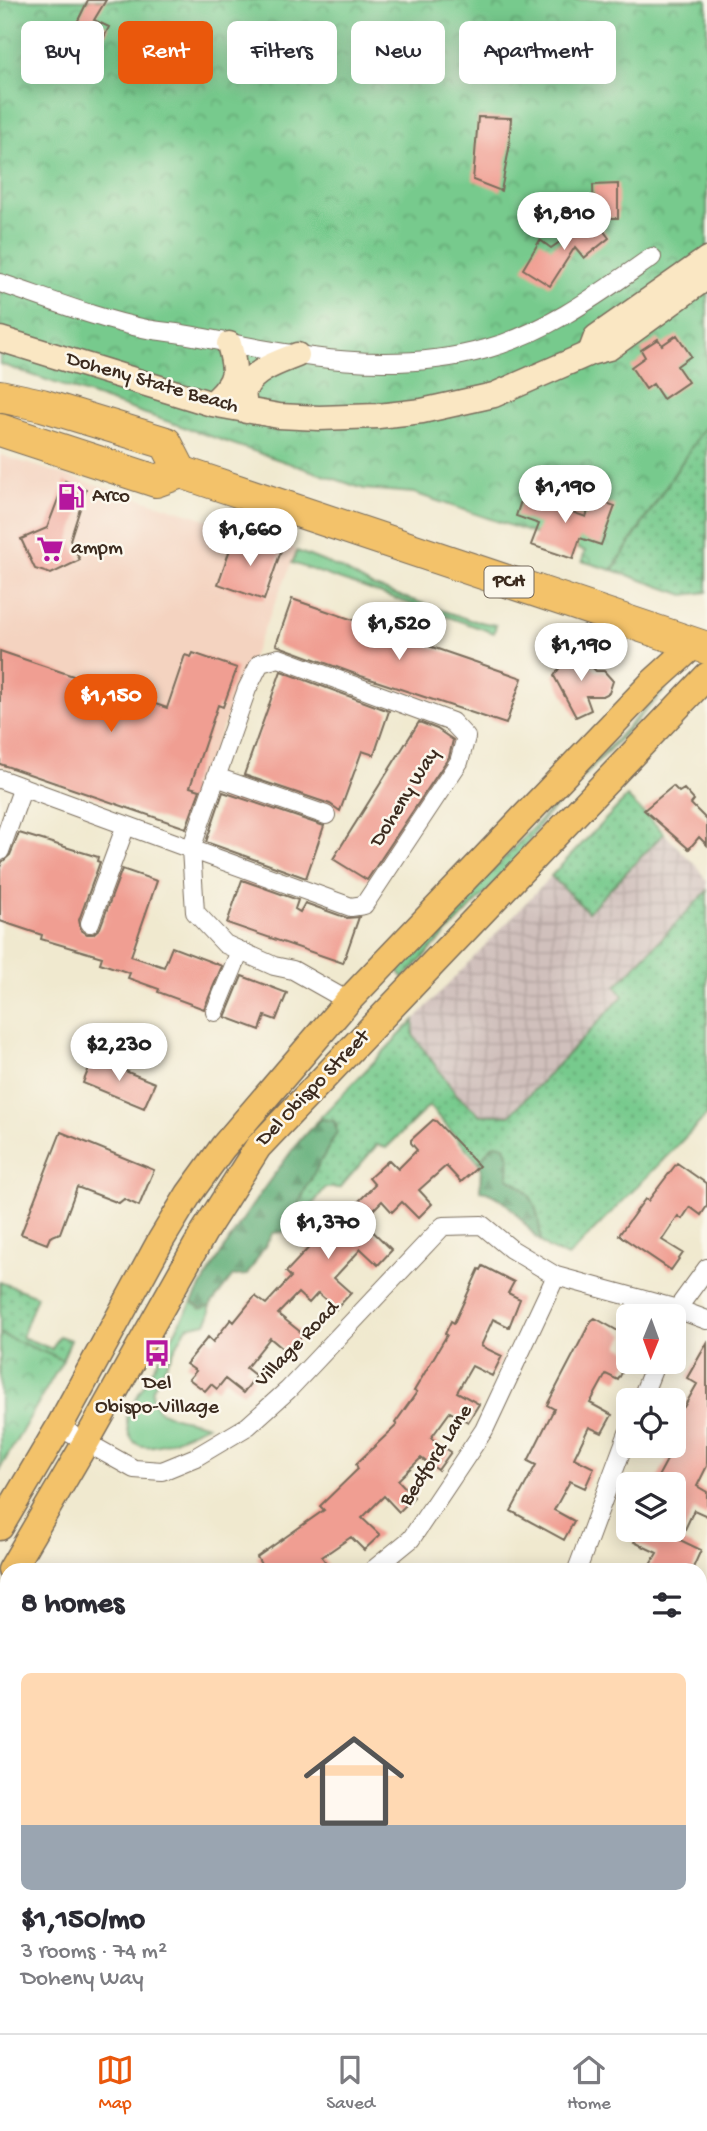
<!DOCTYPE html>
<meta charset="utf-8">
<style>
body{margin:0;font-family:"Gochi Hand",sans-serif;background:#f2f2f3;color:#2b2b33;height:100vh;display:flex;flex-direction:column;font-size:26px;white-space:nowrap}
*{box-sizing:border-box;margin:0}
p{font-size:23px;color:#7c7c81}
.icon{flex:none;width:38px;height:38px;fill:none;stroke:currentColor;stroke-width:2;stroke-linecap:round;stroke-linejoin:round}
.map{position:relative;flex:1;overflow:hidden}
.details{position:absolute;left:0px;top:1563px;width:707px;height:471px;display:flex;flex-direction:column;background:#fff;border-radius:21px 21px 0 0;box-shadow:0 4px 18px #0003}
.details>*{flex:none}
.guide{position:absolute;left:21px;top:21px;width:665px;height:63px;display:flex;gap:14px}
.needle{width:46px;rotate:181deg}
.fabs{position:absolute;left:616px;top:1304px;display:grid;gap:14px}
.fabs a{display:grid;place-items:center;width:70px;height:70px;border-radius:10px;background:#fff;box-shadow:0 4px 18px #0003;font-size:35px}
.price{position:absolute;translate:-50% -60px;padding:0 16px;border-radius:24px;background:#fff;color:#222;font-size:23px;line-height:46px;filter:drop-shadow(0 2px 4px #0008)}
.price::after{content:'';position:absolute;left:50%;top:42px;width:21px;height:16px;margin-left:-10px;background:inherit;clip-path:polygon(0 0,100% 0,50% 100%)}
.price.active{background:#ea580c;color:#fff}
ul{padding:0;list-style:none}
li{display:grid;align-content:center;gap:14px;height:371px;padding:0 21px}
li+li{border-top:2px solid #e1e1e2}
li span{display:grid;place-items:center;height:217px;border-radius:10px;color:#555}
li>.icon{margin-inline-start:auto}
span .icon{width:126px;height:126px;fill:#fffc;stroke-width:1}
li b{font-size:30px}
h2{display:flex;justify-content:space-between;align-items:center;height:84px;padding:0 21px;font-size:30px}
.pill{padding:0 24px;border-radius:10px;background:#fff;box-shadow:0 4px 18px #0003;font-size:24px;line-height:63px}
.pill.active{background:#ea580c;color:#fff}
.menu{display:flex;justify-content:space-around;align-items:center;height:98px;border-top:2px solid #e1e1e2;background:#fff;font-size:19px;color:#7c7c81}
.menu a{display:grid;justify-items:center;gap:4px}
.menu .active{color:#ea580c}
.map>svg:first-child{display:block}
</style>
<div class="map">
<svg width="707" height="2033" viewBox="0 0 707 2033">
<defs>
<pattern id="industrial-grid" width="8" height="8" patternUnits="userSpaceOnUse" patternTransform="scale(1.75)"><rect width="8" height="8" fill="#d0c0bc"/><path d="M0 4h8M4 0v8" fill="none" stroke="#b4a5a1"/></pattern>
<pattern id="grass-dots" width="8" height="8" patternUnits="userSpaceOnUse" patternTransform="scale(1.75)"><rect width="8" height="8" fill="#77ca8d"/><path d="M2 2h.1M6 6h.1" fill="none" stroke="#63a473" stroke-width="1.8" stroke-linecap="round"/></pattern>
<pattern id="forest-firs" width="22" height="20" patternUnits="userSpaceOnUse" patternTransform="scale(1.75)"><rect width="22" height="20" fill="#61ae78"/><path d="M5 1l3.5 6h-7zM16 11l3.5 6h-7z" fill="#518e62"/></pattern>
<pattern id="park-crowns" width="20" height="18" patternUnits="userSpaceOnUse" patternTransform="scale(1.75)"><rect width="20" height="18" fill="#77ca8d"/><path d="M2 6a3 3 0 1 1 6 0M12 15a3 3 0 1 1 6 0" fill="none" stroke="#63a473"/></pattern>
</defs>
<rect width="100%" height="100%" fill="#fbf7ec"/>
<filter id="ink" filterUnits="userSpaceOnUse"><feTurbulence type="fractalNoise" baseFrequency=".0143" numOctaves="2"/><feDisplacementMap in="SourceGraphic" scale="14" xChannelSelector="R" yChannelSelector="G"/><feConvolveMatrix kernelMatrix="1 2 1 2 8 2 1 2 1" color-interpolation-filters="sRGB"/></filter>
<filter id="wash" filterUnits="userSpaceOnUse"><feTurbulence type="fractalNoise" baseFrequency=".00686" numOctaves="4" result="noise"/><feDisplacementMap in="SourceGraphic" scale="28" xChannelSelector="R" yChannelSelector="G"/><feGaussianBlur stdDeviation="1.57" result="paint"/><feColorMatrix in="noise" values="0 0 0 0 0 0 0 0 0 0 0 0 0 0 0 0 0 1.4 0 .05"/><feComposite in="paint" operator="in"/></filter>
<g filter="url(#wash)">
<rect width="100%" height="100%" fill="#f0e9cf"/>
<path fill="#f4d3c0" d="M 0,455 L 287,544 L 297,551 L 198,785 L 0,718 Z"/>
<path fill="url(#industrial-grid)" d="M 664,833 L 699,869 L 707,882 L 707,891 L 617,986 L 624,996 L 510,1115 L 480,1116 L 457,1095 L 413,1035 L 414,1020 L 551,876 L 588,911 Z"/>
<path fill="url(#grass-dots)" stroke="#597a56" stroke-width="2" d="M 707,423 L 707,592 L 684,595 L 613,570 Z
M 664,688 L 666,690 L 542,821 L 518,859 L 404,978 L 398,971 Z
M 627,797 L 664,833 L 588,912 L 551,876 Z
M 707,891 L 707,1115 L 568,1257 L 549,1249 L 541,1242 L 534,1204 L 515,1182 L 508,1178 L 508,1167 L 496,1144 C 487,1149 486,1156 478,1162 L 429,1106 L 386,1148 L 377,1145 L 340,1188 L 325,1188 L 293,1231 C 297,1204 308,1183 321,1159 C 328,1147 335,1140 337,1125 L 334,1121 L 321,1119 L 314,1124 L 414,1020 L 413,1035 L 457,1095 L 480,1115 L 510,1115 L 623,996 L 616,986 Z
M 0,1282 L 37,1296 L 22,1337 L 52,1349 L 59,1336 L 71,1340 L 60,1365 L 0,1348 Z"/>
<path fill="url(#forest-firs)" stroke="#4e6c4b" stroke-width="2" d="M 321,1119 L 334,1121 L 337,1132 L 307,1186 L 298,1205 L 293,1231 L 273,1233 L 247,1275 L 233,1276 L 210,1306 L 201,1309 L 192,1302 C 221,1253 250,1205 285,1160 C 296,1145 307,1130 321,1119 Z
M 495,1144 L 505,1146 L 509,1157 L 508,1178 C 536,1192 539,1213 541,1242 C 519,1221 512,1199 480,1190 L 481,1166 L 478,1162 C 486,1156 487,1149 495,1144 Z"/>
<path fill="url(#park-crowns)" stroke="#597a56" stroke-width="2" d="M 0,0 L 707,0 L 707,423 L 612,570 L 582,561 L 585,551 L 414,493 L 364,489 L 0,364 Z
M 0,1334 L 63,1360 L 0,1469 Z"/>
<path fill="#77ca8d" stroke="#597a56" stroke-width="2" d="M 297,551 L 342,569 L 372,586 L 470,620 L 496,625 L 494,633 L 292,563 Z
M 192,1302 L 201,1309 L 210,1306 L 210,1315 L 206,1323 L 187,1327 L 153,1388 C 146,1421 188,1417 207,1425 C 178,1437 124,1472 127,1414 Z"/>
<g id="blocks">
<path fill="#f09e92" d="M 88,0 L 106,0 L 94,20 L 109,27 L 95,55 L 78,46 L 74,52 L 65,47 Z
M 30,30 L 61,35 L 56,66 L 25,62 Z
M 478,117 L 511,118 L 509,149 L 501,191 L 473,180 Z
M 618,184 L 618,218 L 594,218 L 593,185 Z
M 594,218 L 609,238 L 584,258 L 575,247 L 550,286 L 523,269 L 540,240 L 551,248 Z
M 677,335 L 691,356 L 677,366 L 688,382 L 663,399 L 653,384 L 646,389 L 631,367 L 645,357 L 641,350 L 658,339 L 662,345 Z
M 65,481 L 86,490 L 70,540 L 80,560 L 51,574 L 35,569 L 21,539 L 47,528 Z
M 523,495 L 586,517 L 592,498 L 615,506 L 601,545 L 580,538 L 573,559 L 531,545 L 539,524 L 516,516 Z
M 235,535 L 281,551 L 264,600 L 218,584 Z
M 292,599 L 522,678 L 506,724 L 361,676 L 276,645 Z
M 0,651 L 167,708 L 185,655 L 191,657 L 193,653 L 237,668 L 223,707 L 218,705 L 190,787 L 200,790 L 186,828 L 0,764 Z
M 571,651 L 582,657 L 596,671 L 604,671 L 613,681 L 609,693 L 603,696 L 586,696 L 591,710 L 576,717 L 554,676 Z
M 281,671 L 389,711 L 374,755 L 362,751 L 340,811 L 330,804 L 244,775 Z
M 419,722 L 437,729 L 453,740 L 449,757 L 367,880 L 333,859 Z
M 673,786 L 679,792 L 684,789 L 694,800 L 691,804 L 707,820 L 707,845 L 699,837 L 689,849 L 644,810 Z
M 223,792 L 324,826 L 306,878 L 206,842 Z
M 19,833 L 98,857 L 97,861 L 100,862 L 79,920 L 81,930 L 87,934 L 93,934 L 100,928 L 122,869 L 157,881 L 131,956 L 164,967 L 172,947 L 222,966 L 204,1009 L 158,992 L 159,989 L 128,978 L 130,973 L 100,963 L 102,957 L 41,939 L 42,935 L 0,921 L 0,868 L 2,862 L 10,855 Z
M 242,880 L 298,900 L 295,909 L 300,912 L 305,903 L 347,918 L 359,917 L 343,963 L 227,923 Z
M 242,976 L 287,993 L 276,1020 L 265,1016 L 260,1030 L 225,1017 Z
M 93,1058 L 155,1083 L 144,1108 L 83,1083 Z
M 433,1120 L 436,1121 L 479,1166 L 461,1182 L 446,1166 L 419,1190 L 432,1204 L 418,1218 L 402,1202 L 392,1212 L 382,1201 L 362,1221 L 392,1250 L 378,1265 L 361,1249 L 334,1278 L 351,1293 L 336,1309 L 318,1293 L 309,1303 L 298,1293 L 278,1314 L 303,1334 L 288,1353 L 270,1338 L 246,1368 L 256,1376 L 243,1393 L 225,1379 L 217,1389 L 211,1384 L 205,1391 L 189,1379 L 196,1371 L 186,1364 L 208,1337 L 213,1342 L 231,1319 L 234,1322 L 255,1296 L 266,1304 L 291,1277 L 286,1272 L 347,1207 L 350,1210 L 375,1185 L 369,1178 L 389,1160 L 398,1169 L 417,1150 L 411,1143 L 411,1140 Z
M 61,1132 L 154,1170 L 139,1206 L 124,1199 L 119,1203 L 77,1187 L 60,1233 L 50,1237 L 47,1244 L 21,1234 Z
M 677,1163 L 707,1184 L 707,1206 L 701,1215 L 690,1207 L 682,1219 L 678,1216 L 662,1240 L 683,1253 L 671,1270 L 619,1235 L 645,1199 L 648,1201 Z
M 483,1266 L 514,1282 L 508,1293 L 520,1299 L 509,1327 L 493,1319 L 481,1346 L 502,1356 L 492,1376 L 472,1366 L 457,1392 L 479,1404 L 468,1422 L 450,1412 L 431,1438 L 451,1452 L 438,1470 L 421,1458 L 398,1480 L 414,1497 L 399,1512 L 384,1496 L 362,1518 L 380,1535 L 364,1550 L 351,1537 L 322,1557 L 331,1570 L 264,1570 L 257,1557 L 324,1510 L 320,1506 L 358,1469 L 356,1464 L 397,1425 L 395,1423 L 417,1392 L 414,1391 L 447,1335 L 445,1334 L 451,1321 L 454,1323 L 479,1269 L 481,1270 Z
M 595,1318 L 625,1335 L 619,1346 L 628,1351 L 628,1362 L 618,1380 L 606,1374 L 590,1403 L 612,1415 L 602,1433 L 589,1427 L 574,1458 L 594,1468 L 585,1488 L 570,1481 L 554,1510 L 574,1521 L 564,1540 L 511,1511 L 536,1465 L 528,1461 L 554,1409 L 547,1405 L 591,1321 Z
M 707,1343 L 707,1466 L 697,1486 L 707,1492 L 707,1516 L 694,1510 L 680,1540 L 701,1550 L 692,1570 L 647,1570 L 657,1553 L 634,1542 L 640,1530 L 674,1530 L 674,1484 L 654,1484 L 674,1447 L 674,1407 L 677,1409 L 679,1405 L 684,1407 L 697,1384 L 687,1378 Z"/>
</g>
</g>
<g filter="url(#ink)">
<use href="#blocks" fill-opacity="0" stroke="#7a6d5c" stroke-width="2"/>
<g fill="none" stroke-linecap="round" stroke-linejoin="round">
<defs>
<path id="street" d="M 0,283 C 48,299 97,319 147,329 C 164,332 182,333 199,337 C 295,356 390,376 486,349 C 548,332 600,293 652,257
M 279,658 L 452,722 L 466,737 L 459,762 L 364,905 L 351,907 L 191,849 L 247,689 L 260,663 Z
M 216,777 L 326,815
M 0,779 L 191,849 L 195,912 L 225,944 L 274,966 L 293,970 L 348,1001
M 0,851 L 23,787
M 90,923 L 126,825
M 215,1012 L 240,951
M 674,1317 L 677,1309 L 707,1268
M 641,1400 L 656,1362
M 59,1427 L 134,1469 L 162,1471 L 196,1457 L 248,1426 L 288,1390 L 443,1226 L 482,1225 L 511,1249 L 556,1276 L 677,1309 L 707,1320
M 373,1570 L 411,1539 L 484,1430 L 556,1276
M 577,1570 L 628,1433
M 700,1636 L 707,1620
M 700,1836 L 707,1839
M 321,2026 L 343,2033
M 118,2033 L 123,2026
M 283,2033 L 285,2026
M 364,2033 L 387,2026
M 437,2033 L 438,2026"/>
<path id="secondary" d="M 0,339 L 212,404 L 279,416 L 319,418 L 378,416 L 422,411 L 494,395 L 590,353 L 609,348 L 707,277
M 590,353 L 596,337 L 707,259
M 217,399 C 238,379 236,370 229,344
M 246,411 C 245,404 242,395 245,389 C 253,370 280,362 297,355"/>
<path id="primary" d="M 0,1527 L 59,1427 L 161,1240 L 189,1194 L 223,1147 L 348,1001 L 653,682 L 695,644
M 11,1570 L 86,1442 L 204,1232 L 258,1147 L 707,676"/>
<path id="highway" d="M 0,396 L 42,405 L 166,443 L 181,472
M 0,430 L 156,481 L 181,472 L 707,648"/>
</defs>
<use href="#street" stroke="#7a6d5c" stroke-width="20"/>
<use href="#secondary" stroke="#7a6d5c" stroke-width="27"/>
<use href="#primary" stroke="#7a6d5c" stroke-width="29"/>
<use href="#highway" stroke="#7a6d5c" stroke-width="34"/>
<use href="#street" stroke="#fff" stroke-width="18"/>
<use href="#secondary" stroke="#fae7c3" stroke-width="24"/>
<use href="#primary" stroke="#f3c26a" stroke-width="26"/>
<use href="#highway" stroke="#f3c26a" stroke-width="32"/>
</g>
</g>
<defs>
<symbol id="fuel-bare" viewBox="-9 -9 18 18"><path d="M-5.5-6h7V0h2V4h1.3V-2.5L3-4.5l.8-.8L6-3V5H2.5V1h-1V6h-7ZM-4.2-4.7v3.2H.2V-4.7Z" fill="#b5179e" stroke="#fbf7ec" stroke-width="2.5" paint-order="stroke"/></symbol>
<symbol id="supermarket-bare" viewBox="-9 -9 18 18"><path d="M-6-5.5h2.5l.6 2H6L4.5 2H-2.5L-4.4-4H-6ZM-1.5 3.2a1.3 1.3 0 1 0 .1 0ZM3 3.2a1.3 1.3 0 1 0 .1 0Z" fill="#b5179e" stroke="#fbf7ec" stroke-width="2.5" paint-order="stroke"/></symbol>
<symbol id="bus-bare" viewBox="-9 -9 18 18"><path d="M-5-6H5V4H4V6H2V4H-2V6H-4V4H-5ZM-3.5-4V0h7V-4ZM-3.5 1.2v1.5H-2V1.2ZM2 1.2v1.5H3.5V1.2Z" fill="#b5179e" stroke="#fbf7ec" stroke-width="2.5" paint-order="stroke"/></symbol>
</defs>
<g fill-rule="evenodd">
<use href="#fuel-bare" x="52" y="478" width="38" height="38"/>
<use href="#supermarket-bare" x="31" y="530" width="38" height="38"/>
<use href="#bus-bare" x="138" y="1334" width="38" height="38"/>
</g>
<g text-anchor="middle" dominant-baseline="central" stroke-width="5" stroke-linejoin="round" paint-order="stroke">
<rect fill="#fbf7ec" stroke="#75685c" stroke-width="2" x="484.5" y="566.5" width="49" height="31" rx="5"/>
<g font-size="19" font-weight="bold" fill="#3b2a1e">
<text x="509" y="582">PCH</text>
</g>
<g font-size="21" fill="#3b2a1e" stroke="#fbf7ec">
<text transform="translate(152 384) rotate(16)">Doheny State Beach</text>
<text transform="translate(406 798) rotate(-58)">Doheny Way</text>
<text transform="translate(314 1089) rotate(-46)">Del Obispo Street</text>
<text transform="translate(298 1345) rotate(-46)">Village Road</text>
<text transform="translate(437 1456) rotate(-57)">Bedford Lane</text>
</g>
<g font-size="21" fill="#3b2a1e" stroke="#fbf7ec" text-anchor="start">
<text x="92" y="497">Arco</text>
<text x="71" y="549">ampm</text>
<text x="157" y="1384" text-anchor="middle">Del<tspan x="157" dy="24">Obispo-Village</tspan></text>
</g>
</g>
</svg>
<div class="fabs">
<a><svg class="needle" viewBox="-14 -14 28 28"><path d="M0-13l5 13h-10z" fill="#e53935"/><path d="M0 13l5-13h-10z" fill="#7c7c81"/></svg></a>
<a><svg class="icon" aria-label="locate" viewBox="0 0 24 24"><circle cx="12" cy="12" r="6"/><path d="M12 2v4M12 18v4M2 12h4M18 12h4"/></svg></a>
<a><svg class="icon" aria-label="layers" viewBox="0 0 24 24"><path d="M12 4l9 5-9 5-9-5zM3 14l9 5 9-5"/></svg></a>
</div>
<b class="price" style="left:564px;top:252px">$1,810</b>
<b class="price" style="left:565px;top:525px">$1,190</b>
<b class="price" style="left:250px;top:568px">$1,660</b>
<b class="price" style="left:399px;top:662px">$1,520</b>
<b class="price" style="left:581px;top:683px">$1,190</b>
<b class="price active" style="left:111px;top:734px">$1,150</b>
<b class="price" style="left:119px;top:1083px">$2,230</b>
<b class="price" style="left:328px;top:1261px">$1,370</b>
<div class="guide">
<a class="pill">Buy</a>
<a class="pill active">Rent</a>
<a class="pill">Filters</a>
<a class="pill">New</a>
<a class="pill">Apartment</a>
</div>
<section class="details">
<h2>8 homes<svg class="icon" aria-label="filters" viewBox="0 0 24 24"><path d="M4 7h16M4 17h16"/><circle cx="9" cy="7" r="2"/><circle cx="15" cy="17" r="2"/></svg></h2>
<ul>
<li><span style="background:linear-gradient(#ffd9b3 70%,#9aa5b1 0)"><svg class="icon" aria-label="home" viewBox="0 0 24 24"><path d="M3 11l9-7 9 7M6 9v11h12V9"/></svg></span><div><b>$1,150/mo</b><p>3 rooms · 74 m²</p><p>Doheny Way</p></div></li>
</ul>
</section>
</div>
<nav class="menu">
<a class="active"><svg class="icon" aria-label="map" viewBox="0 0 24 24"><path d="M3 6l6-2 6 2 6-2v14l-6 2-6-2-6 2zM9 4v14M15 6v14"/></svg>Map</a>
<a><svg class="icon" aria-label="saved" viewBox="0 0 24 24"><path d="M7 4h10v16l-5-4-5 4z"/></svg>Saved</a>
<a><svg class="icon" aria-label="home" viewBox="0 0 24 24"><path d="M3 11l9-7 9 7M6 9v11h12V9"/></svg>Home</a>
</nav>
